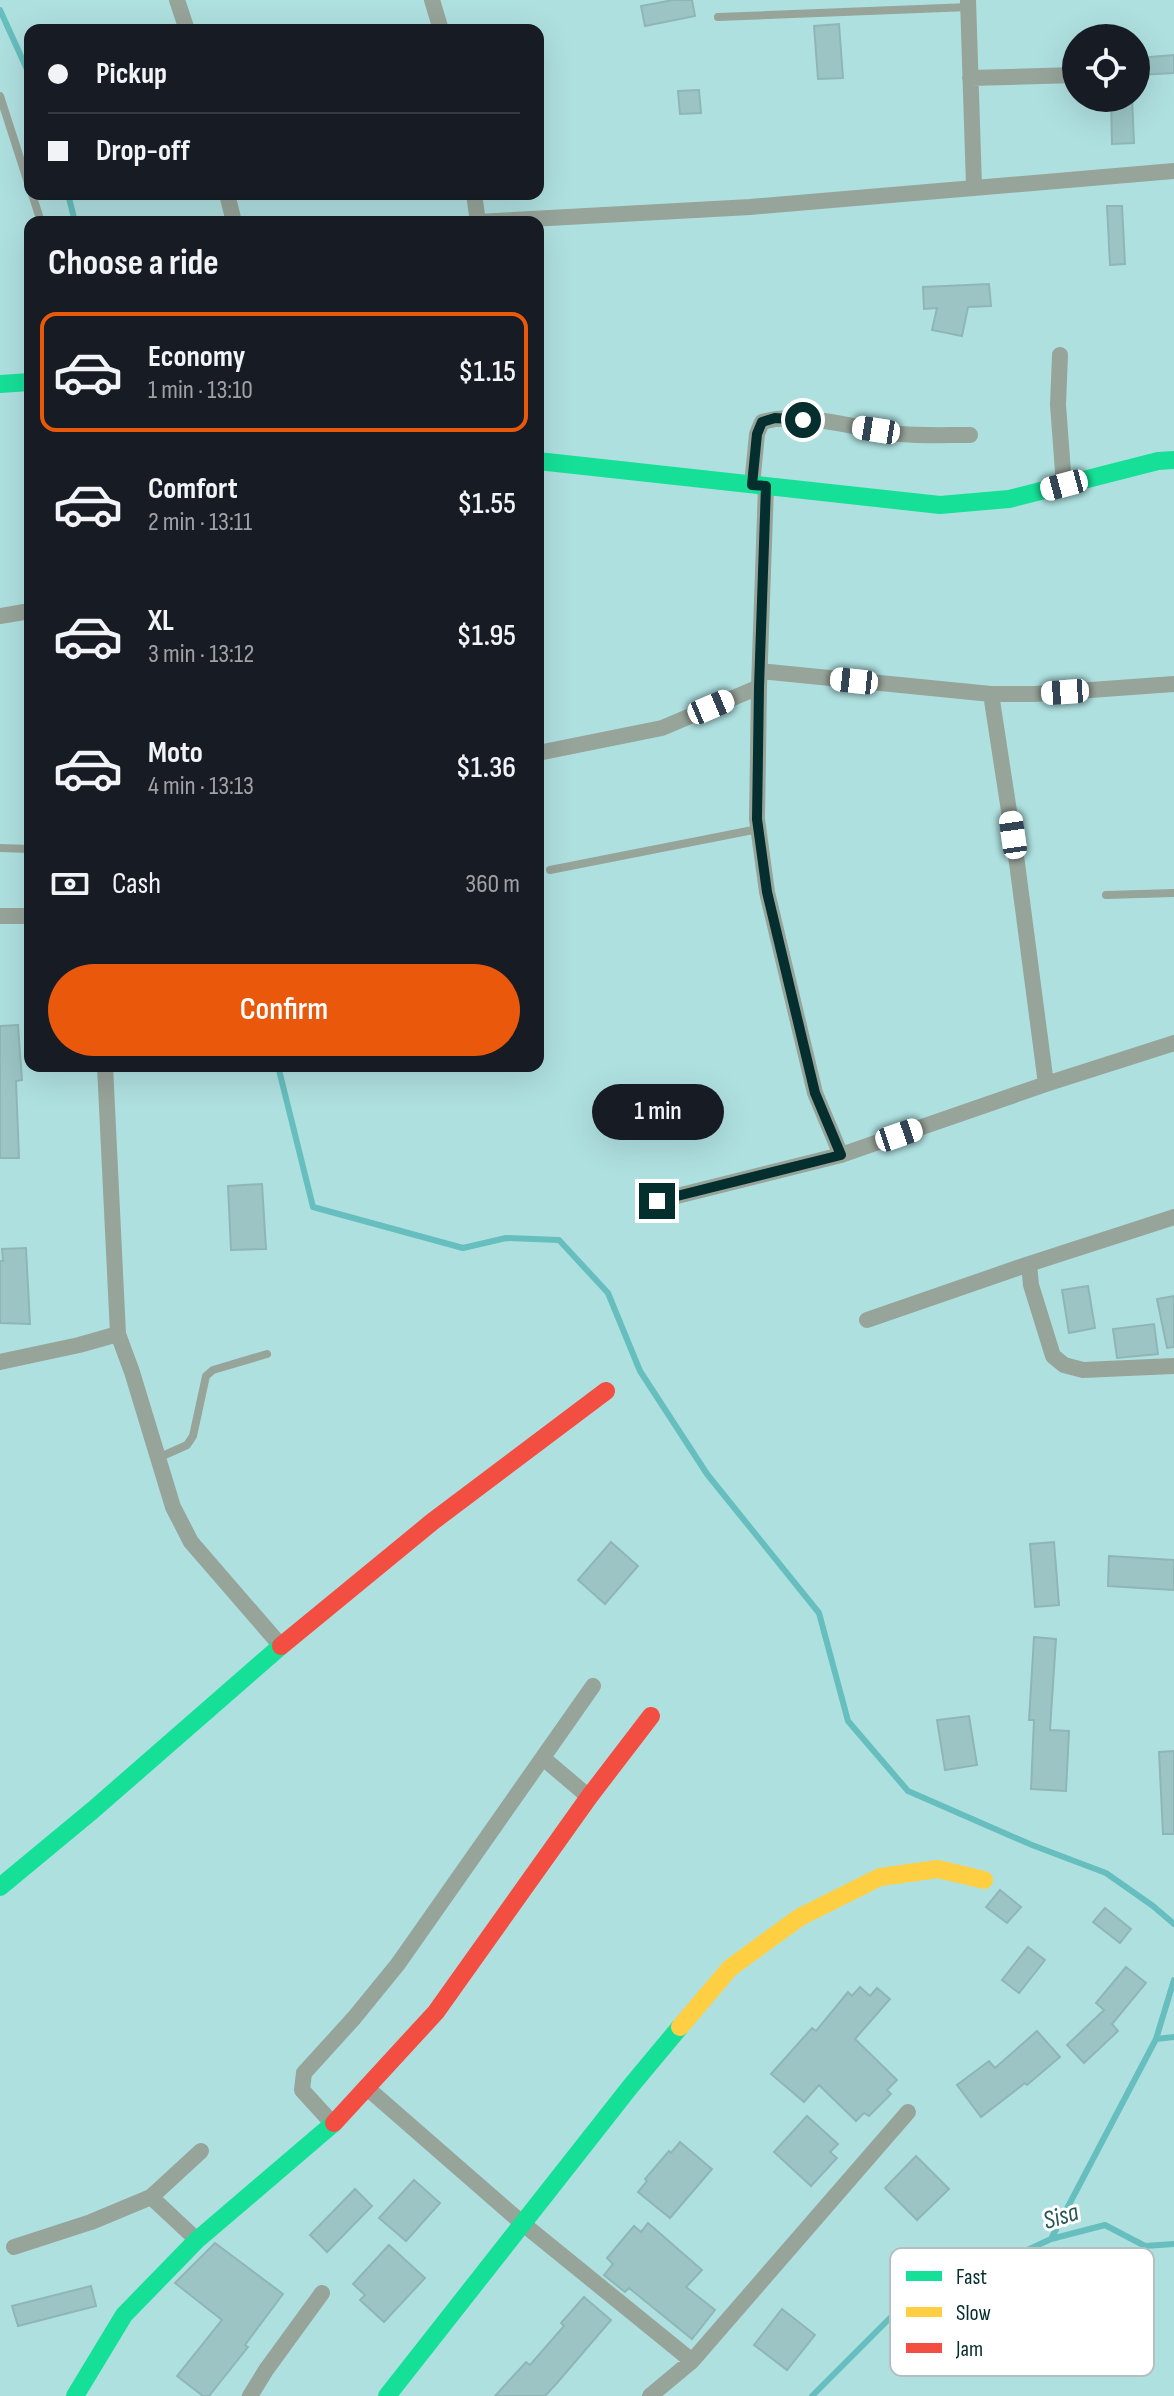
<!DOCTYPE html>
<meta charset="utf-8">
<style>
:root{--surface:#171b24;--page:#20242c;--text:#f1f3f6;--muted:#9ea1a6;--line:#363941;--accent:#ea580c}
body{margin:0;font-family:"Sofia Sans Condensed",sans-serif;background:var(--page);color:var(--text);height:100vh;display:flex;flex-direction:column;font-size:30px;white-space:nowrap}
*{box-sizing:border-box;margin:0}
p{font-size:26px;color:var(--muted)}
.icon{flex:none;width:44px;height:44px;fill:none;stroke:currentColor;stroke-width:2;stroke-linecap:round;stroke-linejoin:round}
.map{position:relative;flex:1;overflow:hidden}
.panel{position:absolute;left:24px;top:216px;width:520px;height:856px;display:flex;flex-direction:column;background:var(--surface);border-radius:16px;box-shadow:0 8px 32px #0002}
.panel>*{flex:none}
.banner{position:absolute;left:24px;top:24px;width:520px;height:176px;border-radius:16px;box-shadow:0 8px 32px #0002;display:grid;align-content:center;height:176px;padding:0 24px;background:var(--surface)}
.controls{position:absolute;left:1062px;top:24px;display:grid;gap:16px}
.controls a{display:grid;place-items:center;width:88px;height:88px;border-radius:50%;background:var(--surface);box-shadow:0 8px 32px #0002;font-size:40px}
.end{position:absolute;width:36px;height:36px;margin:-18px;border:10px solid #052e2e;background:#fff;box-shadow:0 0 0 4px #fff}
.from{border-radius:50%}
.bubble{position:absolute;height:56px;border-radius:28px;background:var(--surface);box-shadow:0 8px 32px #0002;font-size:26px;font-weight:600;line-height:56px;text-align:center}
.car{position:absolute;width:24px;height:48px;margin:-24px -12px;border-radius:10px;box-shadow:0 0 6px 2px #0007;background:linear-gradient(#fff 24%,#345 0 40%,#fff 0 76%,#345 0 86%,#fff 0)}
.banner b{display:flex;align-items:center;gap:28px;height:76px;font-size:30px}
.banner b+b{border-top:2px solid var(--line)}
.banner i{width:20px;height:20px;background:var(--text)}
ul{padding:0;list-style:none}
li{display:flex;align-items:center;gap:24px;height:120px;margin:0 16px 12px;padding:0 8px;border:4px solid transparent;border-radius:16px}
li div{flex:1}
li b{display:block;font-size:30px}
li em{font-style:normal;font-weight:600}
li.current{border-color:var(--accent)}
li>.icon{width:72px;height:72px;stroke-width:1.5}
h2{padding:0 24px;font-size:36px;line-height:96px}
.pay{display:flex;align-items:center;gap:20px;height:88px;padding:0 24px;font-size:30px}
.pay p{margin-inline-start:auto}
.cta{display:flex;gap:16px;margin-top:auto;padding:16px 24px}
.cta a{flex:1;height:92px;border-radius:48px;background:var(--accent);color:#fff;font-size:32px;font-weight:600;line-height:92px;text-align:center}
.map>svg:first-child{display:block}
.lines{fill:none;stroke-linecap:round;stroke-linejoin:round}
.stream{stroke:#66bebe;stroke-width:6}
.building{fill:#9cc4c4;stroke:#8fb6b6;stroke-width:2}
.lane{stroke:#97a49a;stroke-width:8}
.street{stroke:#97a49a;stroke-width:16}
.fast{stroke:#16e098;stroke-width:18}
.slow{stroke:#ffcf43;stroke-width:18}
.jam{stroke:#f24e42;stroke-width:18}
.route{stroke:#052e2e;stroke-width:10}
.labels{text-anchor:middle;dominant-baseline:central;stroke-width:6;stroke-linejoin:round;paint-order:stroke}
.water-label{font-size:26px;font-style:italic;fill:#285656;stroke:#fff}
.key{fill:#fff;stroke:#b4c0c0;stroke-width:2}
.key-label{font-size:22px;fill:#052e2e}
</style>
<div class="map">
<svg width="1174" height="2396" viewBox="0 0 1174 2396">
<rect width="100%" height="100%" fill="#afe0e0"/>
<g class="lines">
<path class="stream" d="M0,10L30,76
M68,194L75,222
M278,1066L313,1207L463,1248L506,1238L559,1240L608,1293L640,1371L707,1474L819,1613L848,1721L908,1791L1032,1845L1106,1873L1153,1906L1174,1924
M1156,2039L1174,2037
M1051,2239L1156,2039L1174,1980
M812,2396L898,2310L1051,2239L1105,2225L1145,2246L1174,2244"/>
</g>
<path class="building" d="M673,0H692L695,16L645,26L641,6Z
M839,24L843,78L818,79L814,26Z
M1174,55V73L1139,75L1138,58Z
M699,90L701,113L680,114L678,91Z
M1111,98H1132L1134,143L1112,144Z
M1107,206H1122L1125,264L1110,265Z
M989,284L991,306L968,307L962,336L932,330L937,308L924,309L923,287Z
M18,1025L22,1080L16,1081L19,1158H0V1026Z
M262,1184L266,1249L231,1250L228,1186Z
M26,1248L30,1324L0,1323V1261H3L2,1249Z
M1088,1286L1095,1328L1069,1333L1062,1290Z
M1174,1296V1347L1167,1348L1157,1299Z
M1154,1324L1158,1354L1117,1358L1113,1329Z
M611,1542L638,1566L605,1604L578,1580Z
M1054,1542L1059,1605L1035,1607L1030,1544Z
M1109,1556L1174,1560V1590L1108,1586Z
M1034,1637L1056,1639L1050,1730L1069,1731L1066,1791L1031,1789L1034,1720H1029Z
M969,1716L977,1765L945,1770L937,1720Z
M1174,1751V1834H1163L1159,1752Z
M1000,1890L1021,1907L1007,1923L986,1907Z
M1105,1908L1131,1929L1120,1943L1093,1922Z
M1028,1947L1045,1960L1019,1993L1002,1980Z
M1126,1967L1146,1983L1112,2024L1118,2031L1084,2063L1067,2045L1104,2010L1096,2003Z
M860,1987L870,1996L877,1988L890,1999L855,2039L897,2080L887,2090L891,2094L869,2116L864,2113L856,2121L819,2085L804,2102L771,2074L812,2028L816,2031L848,1992L852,1996Z
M1037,2031L1060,2057L1027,2085L1025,2083L981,2117L957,2085L989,2061L995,2068Z
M807,2116L838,2144L830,2152L837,2158L811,2186L774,2152Z
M680,2142L712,2169L670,2218L638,2192L647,2181L645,2179L669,2151L671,2153Z
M916,2156L949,2189L917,2220L885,2188Z
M414,2180L440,2203L406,2241L379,2218Z
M355,2189L372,2206L327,2252L310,2235Z
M648,2223L702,2270L686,2287L715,2310L692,2339L629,2288L625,2292L604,2275L613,2264L607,2258L634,2226L641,2232Z
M215,2243L283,2294L245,2345L248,2347L209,2396H203L177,2376L222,2320L175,2283Z
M389,2245L425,2278L384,2322L360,2300L365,2295L353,2284Z
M91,2286L96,2306L18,2326L12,2306Z
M584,2297L611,2320L557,2383L545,2396H495L526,2362L530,2365L564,2326L561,2323Z
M782,2309L815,2335L787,2370L754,2345Z"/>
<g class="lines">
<path class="lane" d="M718,17L969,7
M0,96L30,189
M32,194L41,222
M0,848L30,849
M550,870L758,829
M1106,895L1174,893
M158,1458L187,1445L193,1436L206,1376L213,1370L267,1354"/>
<path class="street" d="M177,0L187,30
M432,0L441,30
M968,0L974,186
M970,78L1076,75
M227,194L234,222
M474,194L478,222
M477,222L750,207L1174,171
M1060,355L1058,405L1064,485
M752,485L757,434L762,422C801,410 860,430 900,434C923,436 947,435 970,435
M766,486L759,687L757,819L767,892L815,1093L841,1155
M0,616L30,611
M760,671L991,694H1035L1174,684
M991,694L1017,863L1046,1084
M538,753L662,728L759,687
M0,916H30
M105,1066L118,1334L132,1372L173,1507L191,1542L281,1646
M657,1201L841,1155L1046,1084L1174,1043
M1174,1217L1029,1264L1031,1285L1053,1356L1064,1365L1083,1370L1174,1366
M867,1320L1029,1264
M0,1362L79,1345L118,1334
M543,1758L589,1797
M366,2087L522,2223L692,2361
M333,2124L302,2090L304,2073L354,2018L398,1964L593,1686
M151,2197L197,2240
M14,2247L91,2222L151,2197L201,2151
M250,2396L266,2370L322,2293
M650,2396L692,2361L908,2112"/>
<path class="fast" d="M0,384L30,382
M538,461L940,505L1009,499L1158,461L1174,460
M0,1887L93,1810L281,1646
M75,2396L124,2315L197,2240L334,2123
M387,2396L630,2087L680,2027"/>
<path class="slow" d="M680,2027L730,1968L800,1917L880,1877L938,1869L984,1880"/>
<path class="jam" d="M281,1646L432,1522L606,1391
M334,2123L436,2012L589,1797L651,1716"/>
</g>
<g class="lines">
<path class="route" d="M657,1201L841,1155L815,1093L767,892L757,819L759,687L766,486L752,485L757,434L762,422L775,418L803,420"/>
</g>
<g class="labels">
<g class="water-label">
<text transform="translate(1061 2217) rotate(-17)">Sisa</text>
</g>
</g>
<rect x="890" y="2248" width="264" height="128" rx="12" class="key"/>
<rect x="906" y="2271" width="36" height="10" fill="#16e098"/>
<rect x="906" y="2307" width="36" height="10" fill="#ffcf43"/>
<rect x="906" y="2343" width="36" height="10" fill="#f24e42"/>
<g class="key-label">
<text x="956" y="2284">Fast</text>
<text x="956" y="2320">Slow</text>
<text x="956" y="2356">Jam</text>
</g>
</svg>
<div class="controls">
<a><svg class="icon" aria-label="locate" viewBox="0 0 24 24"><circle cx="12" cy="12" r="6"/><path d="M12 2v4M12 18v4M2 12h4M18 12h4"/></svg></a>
</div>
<i class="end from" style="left:803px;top:420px"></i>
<i class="end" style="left:657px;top:1201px"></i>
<div class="bubble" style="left:592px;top:1084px;width:132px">1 min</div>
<i class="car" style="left:876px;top:430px;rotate:279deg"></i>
<i class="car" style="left:1064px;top:485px;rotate:255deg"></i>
<i class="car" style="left:854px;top:681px;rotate:276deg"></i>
<i class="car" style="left:1065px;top:692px;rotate:266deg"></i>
<i class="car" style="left:711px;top:707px;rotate:67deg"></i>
<i class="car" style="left:1013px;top:835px;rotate:352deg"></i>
<i class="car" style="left:899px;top:1135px;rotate:71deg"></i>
<div class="banner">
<b><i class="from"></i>Pickup</b>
<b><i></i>Drop-off</b>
</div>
<section class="panel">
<h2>Choose a ride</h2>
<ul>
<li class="current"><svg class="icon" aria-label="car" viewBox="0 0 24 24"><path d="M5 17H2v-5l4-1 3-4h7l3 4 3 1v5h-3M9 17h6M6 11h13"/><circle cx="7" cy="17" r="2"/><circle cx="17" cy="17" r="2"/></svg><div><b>Economy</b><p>1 min · 13:10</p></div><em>$1.15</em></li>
<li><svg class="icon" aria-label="car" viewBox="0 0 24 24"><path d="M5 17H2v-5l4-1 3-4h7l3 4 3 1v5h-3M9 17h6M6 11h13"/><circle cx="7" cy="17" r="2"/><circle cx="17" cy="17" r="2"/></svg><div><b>Comfort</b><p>2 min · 13:11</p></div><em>$1.55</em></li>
<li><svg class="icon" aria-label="car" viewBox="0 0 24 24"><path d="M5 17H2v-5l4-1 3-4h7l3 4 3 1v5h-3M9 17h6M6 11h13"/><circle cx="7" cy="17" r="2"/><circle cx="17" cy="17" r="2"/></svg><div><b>XL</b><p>3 min · 13:12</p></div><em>$1.95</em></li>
<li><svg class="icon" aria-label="car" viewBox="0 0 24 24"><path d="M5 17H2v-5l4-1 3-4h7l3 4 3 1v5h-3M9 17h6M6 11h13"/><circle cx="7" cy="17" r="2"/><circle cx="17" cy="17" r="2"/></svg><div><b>Moto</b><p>4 min · 13:13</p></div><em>$1.36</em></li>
</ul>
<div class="pay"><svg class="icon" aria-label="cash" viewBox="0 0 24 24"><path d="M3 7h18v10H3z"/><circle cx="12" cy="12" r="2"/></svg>Cash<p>360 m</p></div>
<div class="cta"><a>Confirm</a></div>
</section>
</div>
